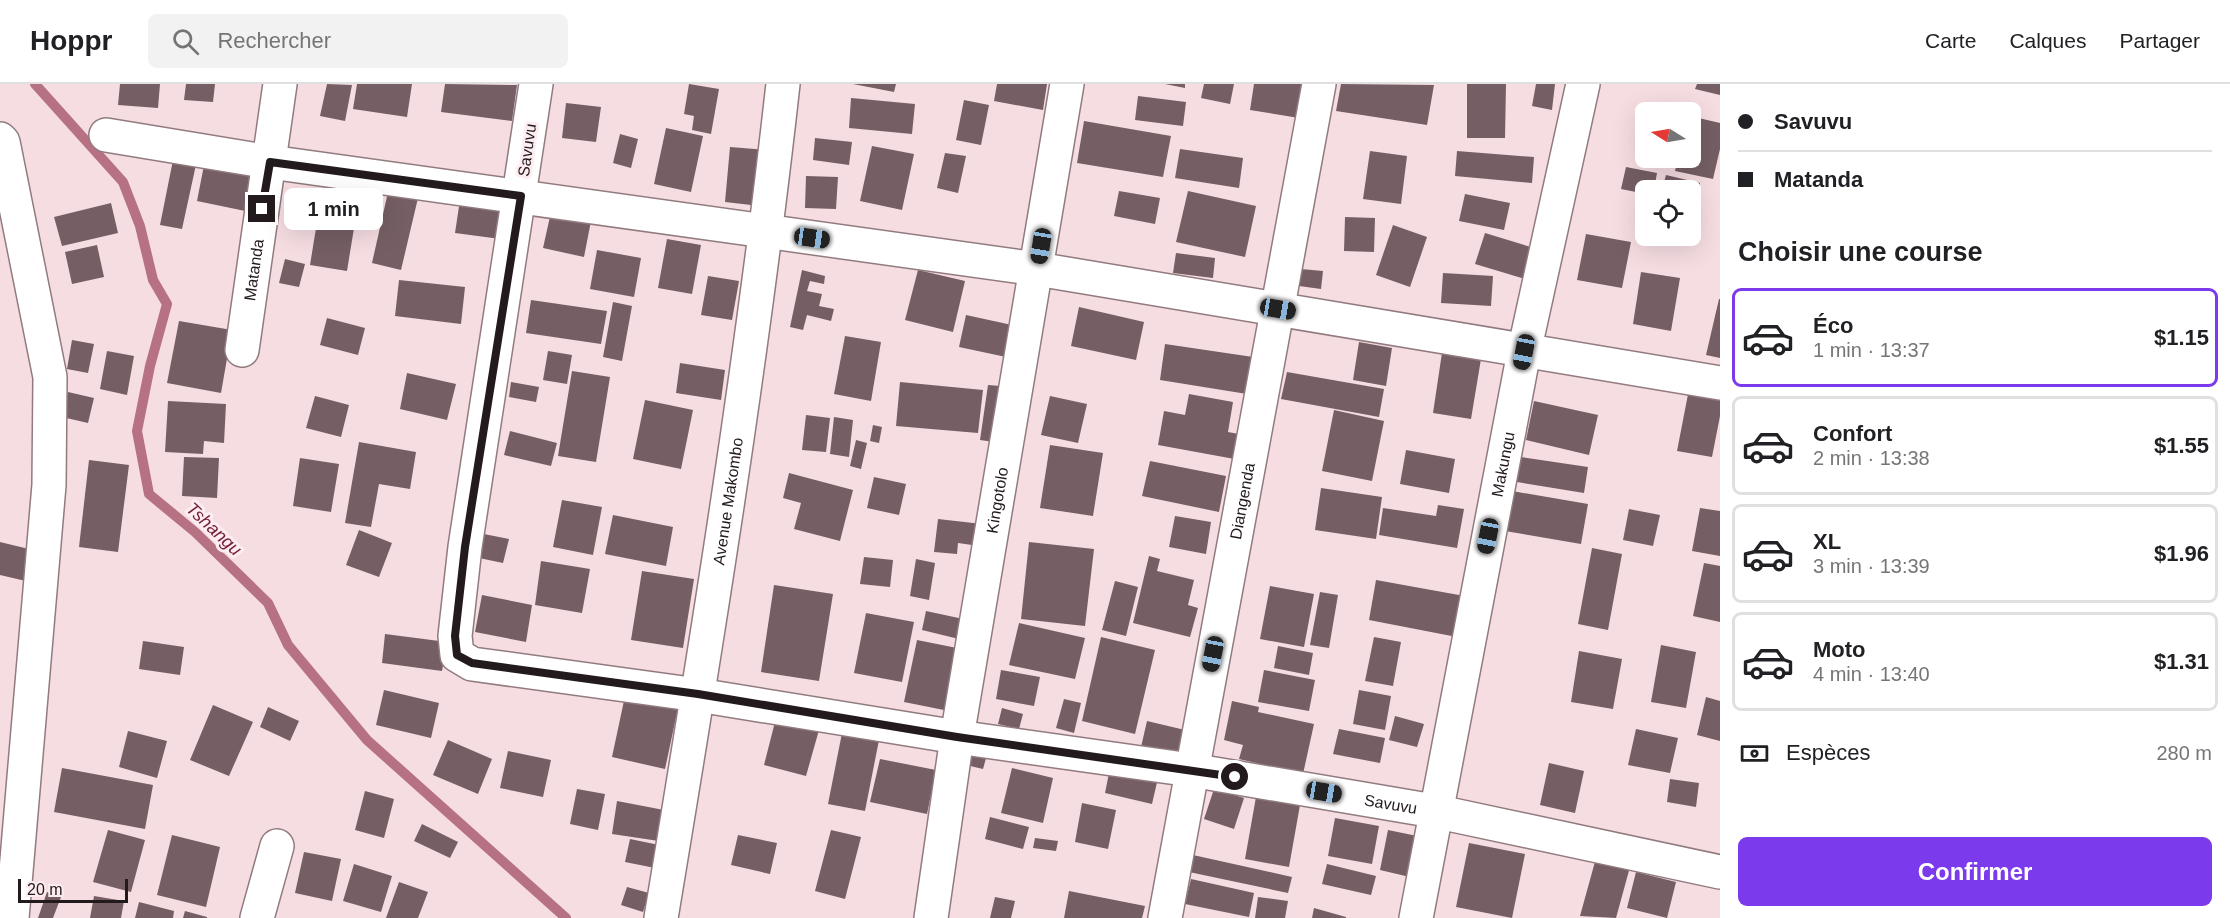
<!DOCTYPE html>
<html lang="fr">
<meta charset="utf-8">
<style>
:root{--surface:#fff;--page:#f2f2f2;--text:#202124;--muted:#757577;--line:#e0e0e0;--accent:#7c3aed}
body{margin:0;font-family:Arial,sans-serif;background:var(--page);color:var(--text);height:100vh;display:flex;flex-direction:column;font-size:22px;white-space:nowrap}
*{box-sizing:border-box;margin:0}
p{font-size:20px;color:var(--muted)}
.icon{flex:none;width:33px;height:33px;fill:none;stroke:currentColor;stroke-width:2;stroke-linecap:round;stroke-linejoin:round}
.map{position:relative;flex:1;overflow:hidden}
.sheet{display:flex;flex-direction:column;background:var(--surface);width:510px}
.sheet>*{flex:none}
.hud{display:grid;align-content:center;height:132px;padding:0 18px;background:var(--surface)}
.needle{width:39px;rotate:281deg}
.tools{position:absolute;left:1635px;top:18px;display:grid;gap:12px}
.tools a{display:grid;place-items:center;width:66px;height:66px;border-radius:9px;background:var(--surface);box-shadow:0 6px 24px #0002;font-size:30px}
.scale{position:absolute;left:18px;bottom:15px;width:110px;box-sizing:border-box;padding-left:6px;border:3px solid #221a1c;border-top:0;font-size:16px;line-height:21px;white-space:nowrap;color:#221a1c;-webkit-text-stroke:4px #fdedf0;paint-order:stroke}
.end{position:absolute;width:27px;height:27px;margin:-14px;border:8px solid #221a1c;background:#fff;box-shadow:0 0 0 3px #fff}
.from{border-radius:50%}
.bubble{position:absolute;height:42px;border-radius:9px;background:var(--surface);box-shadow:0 6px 24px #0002;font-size:20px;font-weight:600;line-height:42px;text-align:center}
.car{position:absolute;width:18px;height:36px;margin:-18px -9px;border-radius:8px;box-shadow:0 0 4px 2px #0007;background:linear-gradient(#222 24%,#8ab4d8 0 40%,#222 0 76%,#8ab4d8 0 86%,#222 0)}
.hud b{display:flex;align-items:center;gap:21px;height:57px;font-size:22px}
.hud b+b{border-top:2px solid var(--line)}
.hud i{width:15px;height:15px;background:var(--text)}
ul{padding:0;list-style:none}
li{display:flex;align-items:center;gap:18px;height:99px;margin:0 12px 9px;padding:0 6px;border:3px solid var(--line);border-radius:9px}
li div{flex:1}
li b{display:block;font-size:22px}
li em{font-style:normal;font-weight:600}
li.current{border-color:var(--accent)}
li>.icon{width:54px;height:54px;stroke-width:1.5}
h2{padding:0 18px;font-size:27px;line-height:72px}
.pay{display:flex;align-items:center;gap:15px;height:66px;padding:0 18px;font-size:22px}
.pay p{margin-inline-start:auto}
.cta{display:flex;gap:12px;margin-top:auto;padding:12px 18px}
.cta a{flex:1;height:69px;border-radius:9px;background:var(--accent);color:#fff;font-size:24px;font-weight:600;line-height:69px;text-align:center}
header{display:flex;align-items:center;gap:36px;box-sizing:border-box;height:84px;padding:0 30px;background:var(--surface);border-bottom:2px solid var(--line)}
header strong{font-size:28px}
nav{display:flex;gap:33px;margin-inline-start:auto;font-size:21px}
.search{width:420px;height:54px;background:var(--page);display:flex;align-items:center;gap:15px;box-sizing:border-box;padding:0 21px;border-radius:9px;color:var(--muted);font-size:22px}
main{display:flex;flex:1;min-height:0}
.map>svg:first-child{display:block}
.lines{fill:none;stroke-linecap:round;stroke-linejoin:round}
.stream{stroke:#b67182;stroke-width:10}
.building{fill:#755f64}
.minor-casing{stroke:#917b7f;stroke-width:36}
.minor{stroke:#fff;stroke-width:33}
.route{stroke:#221a1c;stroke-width:8}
.labels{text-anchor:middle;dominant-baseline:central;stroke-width:6;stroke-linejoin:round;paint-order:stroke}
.street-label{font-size:16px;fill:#221a1c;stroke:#fdedf0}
.water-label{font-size:18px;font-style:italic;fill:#76213d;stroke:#fdedf0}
</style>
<header>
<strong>Hoppr</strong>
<div class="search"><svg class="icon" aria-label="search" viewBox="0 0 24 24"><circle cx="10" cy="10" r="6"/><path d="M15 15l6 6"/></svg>Rechercher</div>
<nav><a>Carte</a><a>Calques</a><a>Partager</a></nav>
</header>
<main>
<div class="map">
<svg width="1720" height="834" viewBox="0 0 1720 834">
<rect width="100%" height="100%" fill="#f6dde2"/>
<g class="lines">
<path class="stream" d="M35,0L123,98L140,142L153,196L167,220L150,282L137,347L149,410L195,448L268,519L288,561L367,656L566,834"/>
</g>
<path class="building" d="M120,0H160L158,24L118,21Z
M186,0H215L213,18L184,16Z
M327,0L352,1L345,37L320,32Z
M357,0H412L407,33L353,25Z
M445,0L517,1L512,37L441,28Z
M689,0L719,5L711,50L692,46L694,32L684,30Z
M853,0H896L894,8Z
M997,0H1047L1043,26L994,17Z
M1165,0H1185V4Z
M1204,0H1234L1230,20L1201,14Z
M1254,0H1305L1299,34L1250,26Z
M1341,0L1434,1L1427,41L1336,27Z
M1467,0H1506L1505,54H1467Z
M1536,0H1555L1552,26L1532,22Z
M1697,0H1720V11L1695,5Z
M1138,12L1186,18L1183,42L1135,36Z
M851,14L915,20L912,50L849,44Z
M964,16L989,21L981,61L956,56Z
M566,19L601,23L596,58L562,54Z
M1690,32L1720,39V65L1713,95L1675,87L1678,74H1690Z
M1084,37L1171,52L1163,93L1077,79Z
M666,44L703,52L691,108L654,100Z
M620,50L638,55L631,84L613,79Z
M815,54L852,58L849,81L813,76Z
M872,62L914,70L902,126L860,117Z
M730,63L766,66L760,122L725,118Z
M1180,65L1243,74L1239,104L1175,94Z
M1370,67L1407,72L1401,120L1363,115Z
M1457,67L1534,73L1532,99L1455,92Z
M945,69L966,72L958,109L937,104Z
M174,71L197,76L182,145L160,141Z
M204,81L257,91L250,128L197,117Z
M1626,83L1657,89L1654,106H1646V110L1621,105Z
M1666,91L1700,99L1691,133L1690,106H1662Z
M806,92L838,93L836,125L805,124Z
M1119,107L1160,114L1155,140L1114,132Z
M1188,107L1256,122L1245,173L1176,158Z
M388,108L418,114L401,186L372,179Z
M461,109L514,116L508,156L455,149Z
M1465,110L1510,119L1504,146L1459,137Z
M111,119L118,149L62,162L54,133Z
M551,128L591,137L584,173L543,164Z
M318,132L355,138L347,187L310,181Z
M1345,133L1375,134L1374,168L1344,167Z
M1393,141L1427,153L1410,203L1376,191Z
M1485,149L1534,164L1525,195L1475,180Z
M1586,150L1631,158L1622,204L1577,196Z
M1655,152H1687L1684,160Z
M667,155L701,161L692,210L658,204Z
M97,161L104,193L72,200L65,168Z
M597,166L641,174L634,213L590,205Z
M1176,169L1215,174L1213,194L1173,189Z
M285,175L305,180L299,203L279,199Z
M1301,185L1323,187L1321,205L1299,202Z
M802,186L825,192L824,200L810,197L807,207L822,210L819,222L834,225L831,237L807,231L803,246L790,243Z
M918,186L965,197L953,248L905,236Z
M1641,188L1680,194L1671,247L1633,240Z
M1443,189L1493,192L1491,222L1441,219Z
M708,192L739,197L732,236L701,231Z
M399,196L465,203L461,240L395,232Z
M1719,215H1720V274L1706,271Z
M531,216L607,227L601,260L526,249Z
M613,218L632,222L622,277L603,273Z
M1079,223L1144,238L1136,276L1071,262Z
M966,231L1012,241L1006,273L959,263Z
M327,234L365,244L358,271L320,261Z
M179,237L232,246L221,309L167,299Z
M845,252L881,258L871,317L834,310Z
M72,256L94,260L88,289L67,285Z
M1359,258L1392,264L1386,302L1353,296Z
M1165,260L1253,273L1247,310L1160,296Z
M1443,262L1482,269L1471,335L1433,329Z
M107,267L134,272L127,311L100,305Z
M548,267L572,271L567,300L543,296Z
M680,279L725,286L721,316L676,309Z
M572,287L610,293L596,378L558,372Z
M1287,288L1384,305L1379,333L1281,315Z
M407,289L456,300L447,336L400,325Z
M511,298L539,303L536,318L509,313Z
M900,298L983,306L978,349L896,342Z
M1690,300L1720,306V332L1712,373L1677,367Z
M988,301L1001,302L994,358L980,356Z
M68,308L94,314L88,339L62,333Z
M1189,310L1233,318L1228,348L1244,351L1240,376L1158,361L1164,327L1185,331Z
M315,312L349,321L341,353L306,344Z
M1050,312L1087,320L1078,359L1041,351Z
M645,316L693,326L681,385L633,375Z
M168,317L226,320L224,359L204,357L203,370L165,368Z
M1534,317L1598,331L1589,371L1526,356Z
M1334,326L1384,337L1372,397L1322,387Z
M806,331L830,334L826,368L802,366Z
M834,333L853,336L849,373L830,370Z
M873,341L882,343L879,359L870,357Z
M510,347L557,359L551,382L504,371Z
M856,356L867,359L861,385L850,382Z
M359,358L416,368L410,405L379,400L371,443L345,439Z
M1050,361L1103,369L1093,432L1040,424Z
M1406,366L1455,375L1449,409L1400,400Z
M1514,372L1588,383L1584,409L1511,397Z
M184,373L219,374L217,414L182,412Z
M300,374L339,380L331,428L293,422Z
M89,376L129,381L118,468L79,463Z
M1150,377L1226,392L1219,428L1142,412Z
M789,389L853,406L840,457L794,445L801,419L783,414Z
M874,393L906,400L899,431L867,424Z
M1321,404L1382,413L1376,455L1315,446Z
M1512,407L1588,420L1581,460L1505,447Z
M562,416L602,423L593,471L553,463Z
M1438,421L1464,425L1457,464L1379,451L1383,424L1436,432Z
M1700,424L1720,427V472L1692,467Z
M1629,425L1660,431L1653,462L1623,456Z
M613,431L673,443L666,482L605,470Z
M1175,432L1211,438L1206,470L1169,463Z
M938,435L982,440L979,462L958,459L957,470L934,468Z
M359,446L392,459L379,493L346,481Z
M484,450L509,455L503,479L479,474Z
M0,458L37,467L30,498L0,491Z
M1029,458L1094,465L1085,542L1021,535Z
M1592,464L1622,470L1608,546L1578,540Z
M1149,472L1160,475L1157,487L1194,496L1188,521L1198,524L1190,553L1133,539Z
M864,473L893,476L890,503L860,500Z
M916,475L935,479L929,516L910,512Z
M541,477L590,485L582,529L535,521Z
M1704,479L1720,482V538L1693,532Z
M642,487L694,495L683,564L631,556Z
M1376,496L1470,513L1462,554L1369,536Z
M1115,497L1138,503L1126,552L1102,546Z
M774,501L833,510L819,597L761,588Z
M1270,502L1314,510L1304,563L1260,555Z
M1320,508L1338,511L1329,564L1310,561Z
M482,511L532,521L526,558L475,548Z
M926,527L968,536L963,556L922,546Z
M866,529L914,538L902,598L854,589Z
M1019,539L1085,554L1075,595L1009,581Z
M385,550L447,558L442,587L382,579Z
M1101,553L1155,566L1135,650L1082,637Z
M1374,553L1401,558L1393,602L1365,597Z
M917,556L957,564L944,626L904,618Z
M143,557L184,563L180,591L139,585Z
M1661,561L1696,568L1686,624L1651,618Z
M1278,562L1313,569L1309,591L1274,584Z
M1579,567L1622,575L1613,625L1571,618Z
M1001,586L1040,593L1034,622L996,615Z
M1264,586L1315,596L1309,627L1258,618Z
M384,606L439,619L431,654L376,641Z
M1359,606L1391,612L1385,646L1353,640Z
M625,612L678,624L665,685L612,673Z
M1706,613L1720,617V657L1697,651Z
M1064,615L1081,619L1074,649L1056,644Z
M1232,617L1259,623L1258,628L1314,640L1303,690L1239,675L1243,661L1224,656Z
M213,621L253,638L229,692L190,676Z
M268,623L299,637L290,657L260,643Z
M1002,624L1023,630L1019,645L998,640Z
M1395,632L1424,640L1417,663L1389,656Z
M776,634L819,646L806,692L764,681Z
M1147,637L1185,646L1178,673L1141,663Z
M1339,645L1385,654L1380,679L1333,670Z
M1636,645L1678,654L1670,689L1628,681Z
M128,647L167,657L157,694L119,683Z
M842,649L879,656L865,727L828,720Z
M448,656L492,675L478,710L433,691Z
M971,663L988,667L983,685L966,681Z
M508,667L551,676L543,713L500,704Z
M880,675L936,686L927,730L870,718Z
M1549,679L1584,687L1575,729L1540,721Z
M62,684L153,701L145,745L54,728Z
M1012,684L1053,694L1043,739L1001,729Z
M1110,684L1158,694L1152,720L1105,709Z
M1670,695L1699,699L1696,723L1667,718Z
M577,705L605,710L598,746L570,740Z
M1214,705L1244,714L1234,745L1204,735Z
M365,707L394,715L384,754L355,746Z
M1256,713L1300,721L1289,783L1245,775Z
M617,717L664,726L659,757L612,750Z
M1082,719L1116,726L1108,765L1075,758Z
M990,733L1029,743L1023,765L985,755Z
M1335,734L1379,742L1372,780L1328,772Z
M422,740L458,758L450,774L414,757Z
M108,746L145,756L131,808L93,798Z
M831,746L861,753L845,815L815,807Z
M1388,746L1422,753L1414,794L1380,786Z
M172,751L220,763L206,823L157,811Z
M738,751L777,759L770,790L731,781Z
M1035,754L1058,757L1056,767L1033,764Z
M630,755L664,762L660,785L625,778Z
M1469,759L1525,770L1512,834L1456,823Z
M304,768L341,775L332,817L295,809Z
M1193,771L1292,793L1288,809L1189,788Z
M1596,774L1630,783L1616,834L1580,832Z
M354,780L392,792L381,828L343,817Z
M1327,780L1376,792L1371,811L1322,800Z
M1636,788L1676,798L1667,834L1627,824Z
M1191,795L1254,809L1249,833L1185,820Z
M399,798L428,808L418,834H386Z
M627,803L649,809L643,828L621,821Z
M1069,807L1145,822L1142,834H1064Z
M47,808L61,813L53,834H38Z
M94,812L124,817L121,834H90Z
M995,813L1015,817L1011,834H990Z
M1258,813L1288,817L1285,834H1255Z
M139,818L174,827L173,834H135Z
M1314,824L1346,833V834H1312Z
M185,827L207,833V834H183Z"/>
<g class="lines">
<g class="minor-casing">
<g id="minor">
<path id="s1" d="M536,0L465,463L455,552L457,571L472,580L698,611L957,653L1191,686L1434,727L1720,788"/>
<path d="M106,51L270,78L1037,185L1720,299"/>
<path d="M0,55L3,58L50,293L49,401L12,834"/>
<path id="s2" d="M242,266L280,0"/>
<path d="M257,834L277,762"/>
<path id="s3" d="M661,834C707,557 752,279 783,0"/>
<path id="s4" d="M931,834L957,653L1067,0"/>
<path id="s5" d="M1165,834L1319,0"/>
<path id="s6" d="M1416,834L1524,268L1583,0"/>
</g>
</g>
<use href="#minor" class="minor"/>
</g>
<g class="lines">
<path class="route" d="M262,125L270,78L521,112L465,463L455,552L457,571L472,579L698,610L957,653L1235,693"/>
</g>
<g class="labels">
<g class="street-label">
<text transform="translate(527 66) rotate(-82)">Savuvu</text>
<text stroke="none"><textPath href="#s2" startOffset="81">Matanda</textPath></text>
<text stroke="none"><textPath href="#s6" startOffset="462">Makungu</textPath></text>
<text stroke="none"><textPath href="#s4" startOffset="423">Kingotolo</textPath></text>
<text stroke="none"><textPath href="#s5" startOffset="424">Diangenda</textPath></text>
<text stroke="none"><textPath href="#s3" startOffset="422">Avenue Makombo</textPath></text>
<text stroke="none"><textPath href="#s1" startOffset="1524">Savuvu</textPath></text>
</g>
<g class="water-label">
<text transform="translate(214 445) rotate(43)">Tshangu</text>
</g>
</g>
</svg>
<div class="tools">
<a><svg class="needle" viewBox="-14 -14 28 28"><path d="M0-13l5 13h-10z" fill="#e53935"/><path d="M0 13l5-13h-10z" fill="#757577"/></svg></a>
<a><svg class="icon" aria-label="locate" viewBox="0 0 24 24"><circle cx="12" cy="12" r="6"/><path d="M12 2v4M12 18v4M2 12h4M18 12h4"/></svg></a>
</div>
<div class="scale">20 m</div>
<i class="end from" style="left:1235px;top:693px"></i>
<i class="end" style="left:262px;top:125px"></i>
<div class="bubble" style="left:284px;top:104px;width:99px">1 min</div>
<i class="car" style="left:812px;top:154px;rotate:98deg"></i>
<i class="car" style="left:1041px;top:162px;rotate:189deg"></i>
<i class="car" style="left:1278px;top:225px;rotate:100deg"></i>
<i class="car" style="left:1524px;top:268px;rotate:191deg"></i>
<i class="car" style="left:1488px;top:452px;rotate:191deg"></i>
<i class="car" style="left:1213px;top:570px;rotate:191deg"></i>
<i class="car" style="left:1324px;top:708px;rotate:100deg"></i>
</div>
<section class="sheet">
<div class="hud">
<b><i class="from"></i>Savuvu</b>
<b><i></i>Matanda</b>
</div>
<h2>Choisir une course</h2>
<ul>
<li class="current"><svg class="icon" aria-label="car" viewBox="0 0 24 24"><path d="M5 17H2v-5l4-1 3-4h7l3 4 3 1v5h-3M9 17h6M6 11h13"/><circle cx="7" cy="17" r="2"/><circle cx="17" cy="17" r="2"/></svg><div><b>Éco</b><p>1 min · 13:37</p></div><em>$1.15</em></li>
<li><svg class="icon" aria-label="car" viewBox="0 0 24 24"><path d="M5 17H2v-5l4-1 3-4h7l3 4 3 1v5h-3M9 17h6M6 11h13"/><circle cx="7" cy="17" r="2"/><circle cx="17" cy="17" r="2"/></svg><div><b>Confort</b><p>2 min · 13:38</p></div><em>$1.55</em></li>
<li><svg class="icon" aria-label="car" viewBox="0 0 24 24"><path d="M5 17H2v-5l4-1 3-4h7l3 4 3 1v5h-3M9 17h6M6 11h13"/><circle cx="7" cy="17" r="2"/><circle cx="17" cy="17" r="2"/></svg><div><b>XL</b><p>3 min · 13:39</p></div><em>$1.96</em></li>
<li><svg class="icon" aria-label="car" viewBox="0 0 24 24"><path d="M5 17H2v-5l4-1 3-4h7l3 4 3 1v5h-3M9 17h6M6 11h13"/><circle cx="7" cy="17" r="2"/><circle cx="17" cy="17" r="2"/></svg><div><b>Moto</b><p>4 min · 13:40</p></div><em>$1.31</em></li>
</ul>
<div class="pay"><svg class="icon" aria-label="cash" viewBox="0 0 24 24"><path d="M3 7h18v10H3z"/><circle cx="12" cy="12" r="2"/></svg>Espèces<p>280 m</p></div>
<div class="cta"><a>Confirmer</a></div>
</section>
</main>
